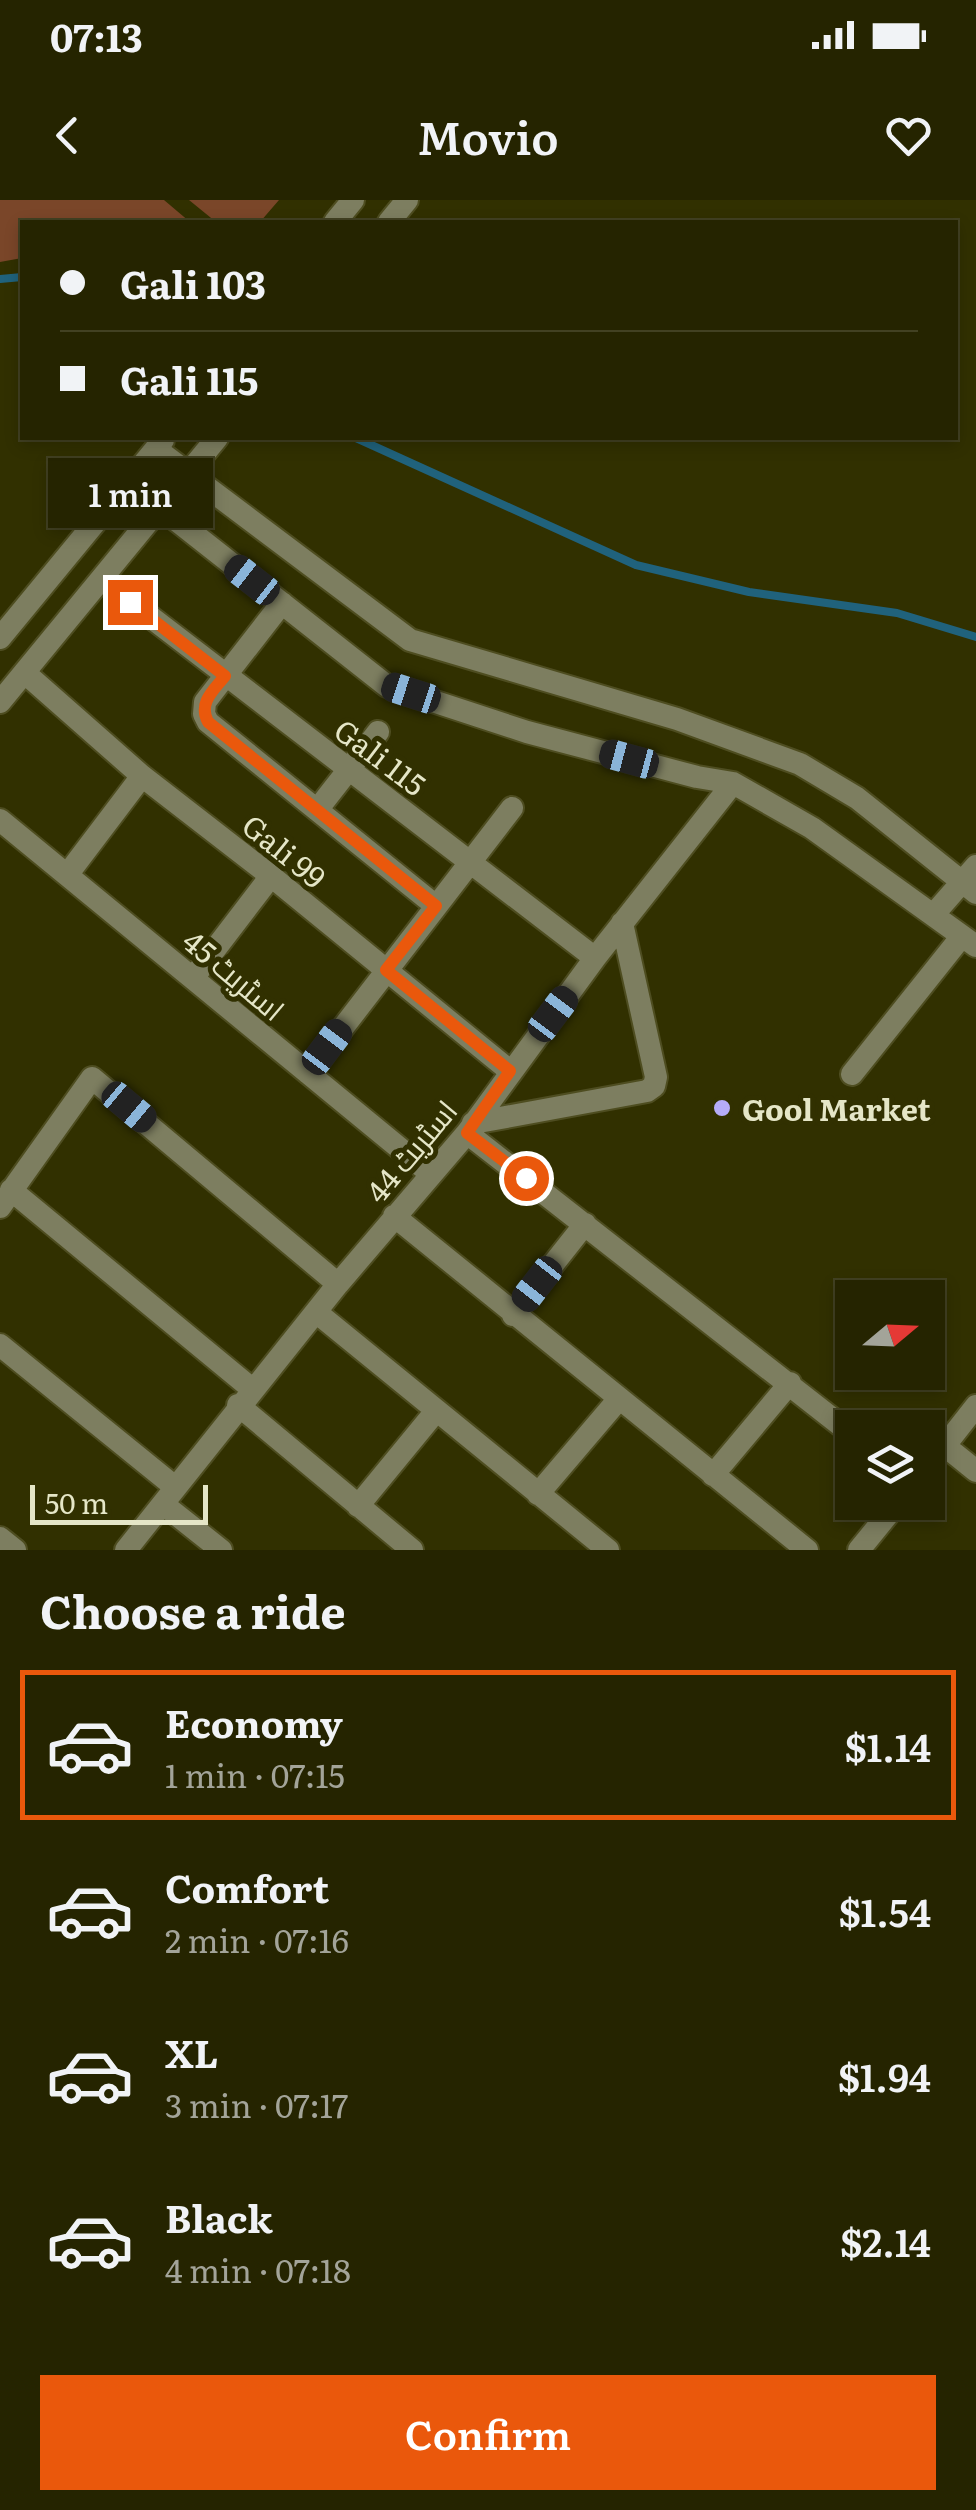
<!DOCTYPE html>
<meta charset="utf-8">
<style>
:root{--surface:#252400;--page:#31300f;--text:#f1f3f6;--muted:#a3a499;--line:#424122;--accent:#ea580c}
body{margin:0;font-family:Literata,Cairo,serif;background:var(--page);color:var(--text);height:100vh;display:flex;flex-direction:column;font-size:38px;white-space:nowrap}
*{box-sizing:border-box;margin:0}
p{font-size:32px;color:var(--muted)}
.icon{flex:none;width:55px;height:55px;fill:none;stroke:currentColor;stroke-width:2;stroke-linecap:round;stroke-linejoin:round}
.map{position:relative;height:1350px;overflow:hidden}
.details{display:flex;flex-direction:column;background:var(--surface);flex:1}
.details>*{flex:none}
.top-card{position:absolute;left:20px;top:20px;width:938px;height:220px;border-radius:0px;box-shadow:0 5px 15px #0003,0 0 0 2px var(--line);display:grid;align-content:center;height:220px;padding:0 40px;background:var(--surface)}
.needle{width:65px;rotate:71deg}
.buttons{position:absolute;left:835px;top:1080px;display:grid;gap:20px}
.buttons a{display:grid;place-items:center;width:110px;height:110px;border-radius:0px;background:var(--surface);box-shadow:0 5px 15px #0003,0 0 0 2px var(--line);font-size:50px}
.scale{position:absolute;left:30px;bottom:25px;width:178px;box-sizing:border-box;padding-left:10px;border:5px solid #e5e6c7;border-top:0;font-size:28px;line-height:35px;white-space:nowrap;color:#e5e6c7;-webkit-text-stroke:8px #313000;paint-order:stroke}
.end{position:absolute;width:45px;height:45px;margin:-22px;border:12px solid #ea580c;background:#fff;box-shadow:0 0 0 5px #fff}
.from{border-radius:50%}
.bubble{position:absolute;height:70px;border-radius:0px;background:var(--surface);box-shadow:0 5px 15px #0003,0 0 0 2px var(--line);font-size:32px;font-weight:600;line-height:70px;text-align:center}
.car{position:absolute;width:30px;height:60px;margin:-30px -15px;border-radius:12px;box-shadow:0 0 8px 2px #0007;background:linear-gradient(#222 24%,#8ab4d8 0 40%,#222 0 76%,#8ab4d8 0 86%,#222 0)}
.top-card b{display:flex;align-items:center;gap:35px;height:95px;font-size:38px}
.top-card b+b{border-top:2px solid var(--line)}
.top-card i{width:25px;height:25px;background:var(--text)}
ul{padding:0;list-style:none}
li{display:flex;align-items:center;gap:30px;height:150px;margin:0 20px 15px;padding:0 20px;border:5px solid transparent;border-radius:0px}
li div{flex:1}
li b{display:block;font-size:38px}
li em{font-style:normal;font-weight:600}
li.active{border-color:var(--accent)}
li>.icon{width:90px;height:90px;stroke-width:1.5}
h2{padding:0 40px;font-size:45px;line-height:120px}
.action{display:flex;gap:20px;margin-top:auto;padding:20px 40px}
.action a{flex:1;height:115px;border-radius:0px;background:var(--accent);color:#fff;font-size:40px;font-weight:600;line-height:115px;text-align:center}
.status{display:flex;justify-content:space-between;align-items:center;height:70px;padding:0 50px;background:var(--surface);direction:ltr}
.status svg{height:28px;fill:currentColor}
header{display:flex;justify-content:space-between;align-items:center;height:130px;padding:0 40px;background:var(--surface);font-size:45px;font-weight:600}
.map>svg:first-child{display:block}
.green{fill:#7a4629}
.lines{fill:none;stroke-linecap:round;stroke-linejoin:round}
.stream{stroke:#20627c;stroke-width:8}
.minor-casing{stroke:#4e4d20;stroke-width:26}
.minor{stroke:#7d7e60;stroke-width:22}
.route{stroke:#ea580c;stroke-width:12}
.poi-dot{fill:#b5acf8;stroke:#313000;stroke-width:4}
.labels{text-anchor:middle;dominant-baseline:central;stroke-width:10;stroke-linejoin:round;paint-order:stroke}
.street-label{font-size:30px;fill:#e5e6c7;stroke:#313000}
.poi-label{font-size:30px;font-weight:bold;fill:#e5e6c7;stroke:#313000;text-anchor:start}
</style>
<div class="status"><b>07:13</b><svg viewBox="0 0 49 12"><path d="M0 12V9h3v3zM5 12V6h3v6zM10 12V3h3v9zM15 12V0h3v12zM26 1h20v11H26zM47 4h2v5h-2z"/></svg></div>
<header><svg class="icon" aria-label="back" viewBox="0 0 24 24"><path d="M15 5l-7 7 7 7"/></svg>Movio<svg class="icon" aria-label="heart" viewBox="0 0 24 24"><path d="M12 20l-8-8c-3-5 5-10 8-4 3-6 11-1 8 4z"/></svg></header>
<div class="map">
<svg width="976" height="1350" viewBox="0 0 976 1350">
<rect width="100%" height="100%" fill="#313000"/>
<path class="green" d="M0,0H164L190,22H22V58L0,62Z
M189,0H279L260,22H216Z"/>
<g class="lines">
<path class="stream" d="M0,79L22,77
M356,238L636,365L749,392L897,413L976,437"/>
<g class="minor-casing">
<path id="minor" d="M335,22L353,0
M389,22L407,0
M156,249L410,440L677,519L800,564L857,598L976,693
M129,283L387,486L527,532L697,577L733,583L812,628L976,746
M131,402L595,758
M282,403L205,502L204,514L208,522L436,706
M0,438L163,240
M25,473L142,576L271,676L510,871
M0,502L217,238
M317,610L378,532
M0,620L431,974
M67,675L142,576
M934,714L976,666
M193,778L271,676
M308,873L512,608
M852,874L962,736
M473,923L647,891L654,886L656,877L622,723
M467,933L852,1234
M11,990L252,1189
M0,1007L92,878L338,1084
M394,1016L807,1350
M316,1112L608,1350
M513,1115L585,1024
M0,1145L175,1287
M238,1205L412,1350
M945,1246L976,1271
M928,1267L976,1206
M713,1275L790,1183
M538,1294L618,1200
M163,1304L221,1350
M358,1306L436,1211
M0,1338L15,1350
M126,1350L338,1084L467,933L595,758L733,583
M859,1350L898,1302"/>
</g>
<use href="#minor" class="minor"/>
</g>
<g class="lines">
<path class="route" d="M130,402L225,476C213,491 198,503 208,522L436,706L386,770L510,871L467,933L526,978"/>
</g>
<circle class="poi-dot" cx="722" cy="908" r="10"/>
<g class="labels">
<g class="street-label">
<text transform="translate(381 556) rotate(37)">Gali 115</text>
<text transform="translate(285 650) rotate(39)">Gali 99</text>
<text transform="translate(235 774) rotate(40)">اسٹریٹ 45</text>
<text transform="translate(410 950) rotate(-50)">اسٹریٹ 44</text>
</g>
<g class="poi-label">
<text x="742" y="908">Gool Market</text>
</g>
</g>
</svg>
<div class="buttons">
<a><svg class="needle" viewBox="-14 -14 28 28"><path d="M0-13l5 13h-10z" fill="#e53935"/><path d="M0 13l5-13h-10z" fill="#a3a499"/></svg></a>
<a><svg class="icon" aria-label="layers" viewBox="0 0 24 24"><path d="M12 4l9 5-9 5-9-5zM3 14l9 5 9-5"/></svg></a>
</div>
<div class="scale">50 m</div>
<i class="end from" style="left:526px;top:978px"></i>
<i class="end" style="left:130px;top:402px"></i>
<div class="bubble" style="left:48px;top:258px;width:165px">1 min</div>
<i class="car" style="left:252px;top:380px;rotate:308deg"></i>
<i class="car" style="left:411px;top:493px;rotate:288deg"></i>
<i class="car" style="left:629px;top:559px;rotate:285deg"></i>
<i class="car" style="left:553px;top:814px;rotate:37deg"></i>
<i class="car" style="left:327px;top:847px;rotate:37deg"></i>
<i class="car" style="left:129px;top:907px;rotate:130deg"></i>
<i class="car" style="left:537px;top:1084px;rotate:218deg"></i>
<div class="top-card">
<b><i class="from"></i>Gali 103</b>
<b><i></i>Gali 115</b>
</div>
</div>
<section class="details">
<h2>Choose a ride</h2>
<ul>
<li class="active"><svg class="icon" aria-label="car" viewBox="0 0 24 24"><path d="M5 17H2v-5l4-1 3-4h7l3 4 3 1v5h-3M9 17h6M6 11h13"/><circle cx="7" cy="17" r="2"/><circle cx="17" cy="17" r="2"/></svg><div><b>Economy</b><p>1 min · 07:15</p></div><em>$1.14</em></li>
<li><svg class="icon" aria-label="car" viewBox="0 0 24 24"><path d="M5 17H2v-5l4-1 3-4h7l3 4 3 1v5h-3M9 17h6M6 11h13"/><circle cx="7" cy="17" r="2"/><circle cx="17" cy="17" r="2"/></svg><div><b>Comfort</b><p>2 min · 07:16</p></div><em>$1.54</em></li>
<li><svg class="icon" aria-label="car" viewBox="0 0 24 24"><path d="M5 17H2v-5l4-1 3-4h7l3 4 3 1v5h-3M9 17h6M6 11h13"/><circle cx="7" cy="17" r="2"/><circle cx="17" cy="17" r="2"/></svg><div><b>XL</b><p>3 min · 07:17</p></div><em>$1.94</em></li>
<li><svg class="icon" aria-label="car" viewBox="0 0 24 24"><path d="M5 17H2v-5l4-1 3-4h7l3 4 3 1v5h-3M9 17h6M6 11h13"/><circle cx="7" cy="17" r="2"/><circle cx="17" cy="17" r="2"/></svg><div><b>Black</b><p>4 min · 07:18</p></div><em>$2.14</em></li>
</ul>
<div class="action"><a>Confirm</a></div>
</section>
